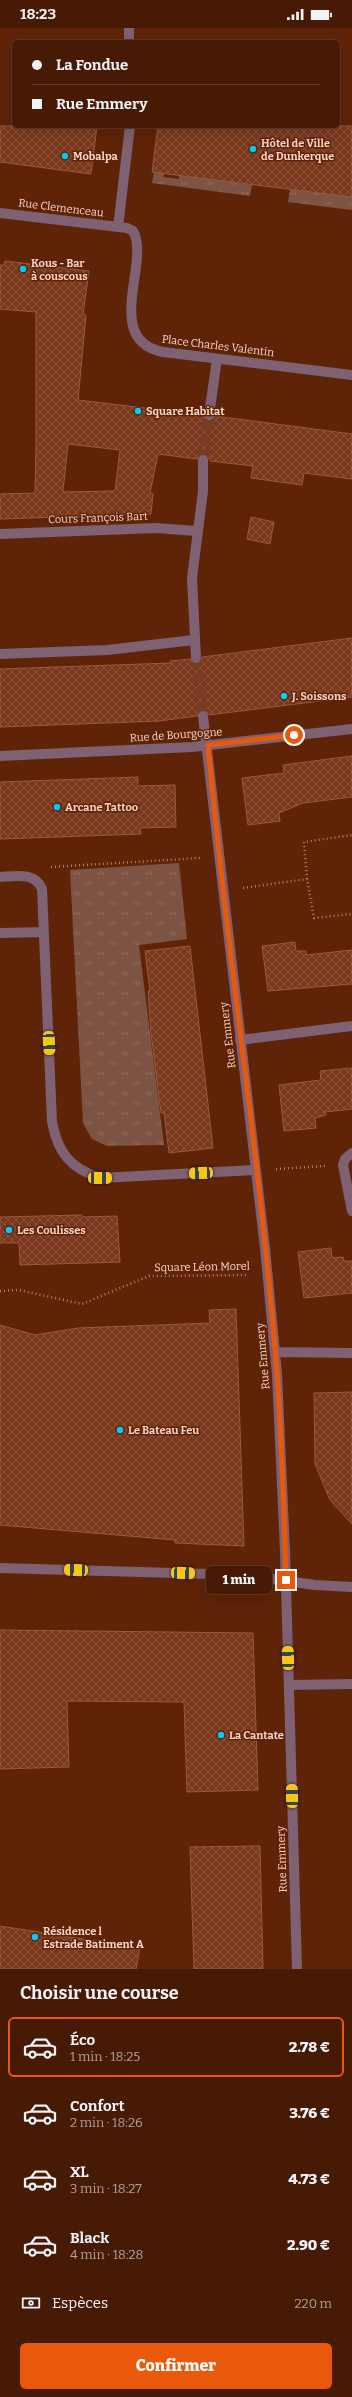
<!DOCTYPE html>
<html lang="fr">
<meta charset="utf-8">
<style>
:root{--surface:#471a06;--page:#512714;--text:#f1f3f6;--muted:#b0a19b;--line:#5f3828;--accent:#ea580c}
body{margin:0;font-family:Bitter,serif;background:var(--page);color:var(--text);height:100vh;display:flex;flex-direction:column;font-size:15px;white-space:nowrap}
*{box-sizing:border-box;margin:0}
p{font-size:13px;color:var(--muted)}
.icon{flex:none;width:22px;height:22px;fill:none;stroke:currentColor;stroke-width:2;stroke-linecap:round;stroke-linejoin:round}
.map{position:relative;height:1941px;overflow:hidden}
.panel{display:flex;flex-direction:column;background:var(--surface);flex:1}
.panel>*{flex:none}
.top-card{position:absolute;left:12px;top:12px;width:328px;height:88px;border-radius:6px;box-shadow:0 4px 16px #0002,0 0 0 1px var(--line);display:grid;align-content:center;height:88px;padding:0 20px;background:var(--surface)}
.end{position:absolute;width:18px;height:18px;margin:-9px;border:5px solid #ea580c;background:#fff;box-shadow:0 0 0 2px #fff}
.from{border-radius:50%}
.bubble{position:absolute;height:28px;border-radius:6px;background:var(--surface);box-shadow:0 4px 16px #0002,0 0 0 1px var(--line);font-size:13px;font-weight:800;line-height:28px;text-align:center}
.car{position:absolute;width:12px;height:24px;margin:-12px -6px;border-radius:5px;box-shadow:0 0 3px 1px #0007;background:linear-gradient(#f5c518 24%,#345 0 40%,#f5c518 0 76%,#345 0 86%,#f5c518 0)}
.top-card b{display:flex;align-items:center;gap:14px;height:38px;font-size:15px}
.top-card b+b{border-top:1px solid var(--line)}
.top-card i{width:10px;height:10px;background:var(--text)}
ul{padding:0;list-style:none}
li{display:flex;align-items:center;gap:12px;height:60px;margin:0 8px 6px;padding:0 12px;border:2px solid transparent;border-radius:6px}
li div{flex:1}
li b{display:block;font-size:15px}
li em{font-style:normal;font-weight:800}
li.selected{border-color:var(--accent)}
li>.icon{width:36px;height:36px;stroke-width:1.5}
h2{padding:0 20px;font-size:18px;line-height:48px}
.pay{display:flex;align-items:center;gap:10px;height:44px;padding:0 20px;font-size:15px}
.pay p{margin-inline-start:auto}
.cta{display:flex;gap:8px;margin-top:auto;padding:8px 20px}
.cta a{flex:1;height:46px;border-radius:6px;background:var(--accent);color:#fff;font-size:16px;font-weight:800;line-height:46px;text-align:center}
.status{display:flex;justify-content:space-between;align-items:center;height:28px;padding:0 20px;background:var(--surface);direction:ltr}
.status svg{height:11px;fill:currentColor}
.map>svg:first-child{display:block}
.grass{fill:url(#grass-tufts)}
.building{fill:url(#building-cross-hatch);stroke:#9a5940;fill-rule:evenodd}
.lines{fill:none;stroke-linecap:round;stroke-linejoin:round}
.street-tunnel{stroke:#763d24;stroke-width:10;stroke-dasharray:10 5;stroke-linecap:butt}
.path{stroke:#b1806c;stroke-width:2.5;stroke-dasharray:1 3;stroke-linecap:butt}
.lane{stroke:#7e6172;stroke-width:10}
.street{stroke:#7e6172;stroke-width:10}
.route{stroke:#ea580c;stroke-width:5}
.poi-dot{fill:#00cbf8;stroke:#5f2308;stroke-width:1.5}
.labels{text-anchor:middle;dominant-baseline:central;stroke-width:3;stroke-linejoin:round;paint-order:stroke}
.poi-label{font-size:11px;font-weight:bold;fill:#f9d3c5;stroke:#5f2308;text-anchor:start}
.street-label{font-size:11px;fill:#f9d3c5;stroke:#5f2308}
</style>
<div class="status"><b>18:23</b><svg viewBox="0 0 49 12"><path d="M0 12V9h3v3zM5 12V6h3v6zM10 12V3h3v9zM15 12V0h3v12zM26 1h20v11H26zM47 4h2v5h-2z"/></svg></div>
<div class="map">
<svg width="352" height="1941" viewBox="0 0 352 1941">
<defs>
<pattern id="grass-tufts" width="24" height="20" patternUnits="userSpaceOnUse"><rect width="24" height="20" fill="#7d5444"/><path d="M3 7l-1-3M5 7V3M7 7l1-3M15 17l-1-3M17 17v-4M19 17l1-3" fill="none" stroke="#906c5e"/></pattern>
<pattern id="building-cross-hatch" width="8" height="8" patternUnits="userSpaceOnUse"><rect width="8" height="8" fill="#79371c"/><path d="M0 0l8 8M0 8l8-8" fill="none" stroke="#8d533c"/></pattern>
</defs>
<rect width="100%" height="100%" fill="#5f2308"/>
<path class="grass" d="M154,144L164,145V149L179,151V147L252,157L250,168L152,155Z
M290,161L352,169V182L288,174Z
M179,835L187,911L139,917L164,1117L107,1118L92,1111L83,1095L70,842Z"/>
<path class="building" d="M0,98H97L91,146L0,134Z
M158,98H352V169L152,144Z
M5,233L89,243L83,286L86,287L78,372L203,387L205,392L208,393L215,388L352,406V451L304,445L302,457L251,450L253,438L210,433L208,428L203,426L197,431L158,426L150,465L153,466L151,486L0,491V466L35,465L36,415V284L0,281V237H4ZM68,416L120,422L115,463L63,464Z
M251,489L274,494L270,516L247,511Z
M352,610V669L209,687L206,682H202L197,688L159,693L0,699V641L171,635L170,633L190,631L193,636H197L202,633V629Z
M352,728V769L303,775L279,785L280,793L248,797L242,750L284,745L283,737Z
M138,749V758L175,757L176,799L140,800L141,806L0,811V754Z
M295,914L296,923H306V927L352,922V956L268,963L262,918Z
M190,918L213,1120L169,1125L164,1085H161L151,1005L148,963H150L145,923Z
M352,1040V1081L325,1084L326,1087L315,1090L316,1100L284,1103L279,1057L321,1052L320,1043Z
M82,1187V1189L117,1188L120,1234L20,1237L19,1215H0V1189Z
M331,1220L332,1230L343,1229L344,1233H352V1265L304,1270L298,1224Z
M236,1281L244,1518L175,1515V1512L0,1497V1297L35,1307L78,1300L210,1295L209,1282Z
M352,1364V1496L330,1472L315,1436L314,1365Z
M0,1602L253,1605L258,1762L187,1764L184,1674L67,1673L69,1739L0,1741Z
M260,1818L263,1941H194L190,1819Z
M0,1898L140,1920L136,1941H0Z"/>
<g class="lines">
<path class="street-tunnel" d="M203,432L209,387
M196,630L203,688"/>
<path class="path" d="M51,839L200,830
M307,851L304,814L352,807
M243,860L307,851L314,890L352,886
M276,1141L325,1138
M0,1263L19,1262L82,1276L149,1248L247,1247"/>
<path class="lane" d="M0,849C16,848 35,844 42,861L52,1094C58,1125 70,1140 100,1150L255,1142
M0,905L44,904
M352,1125L345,1131L343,1137L352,1183
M289,1657L352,1656"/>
<path class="street" d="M129,0V14
M0,185L127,200L133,203C151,233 102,312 163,324L352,347
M118,199L130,98
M209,387L217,331
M0,506L156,500L196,503
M0,626L107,622L194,612
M196,630L192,550L203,463V432
M203,688L265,1220L277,1346L285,1523L297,1941
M0,728L192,719L352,701
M240,1012L352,998
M275,1324L352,1325
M0,1540L244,1547L315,1557L352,1559"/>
</g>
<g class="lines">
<path class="route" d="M286,1552C284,1484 282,1415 277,1346C261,1136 227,927 208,717L294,707"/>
</g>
<g class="poi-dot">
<circle cx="253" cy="121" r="4"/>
<circle cx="65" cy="128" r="4"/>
<circle cx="23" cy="241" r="4"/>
<circle cx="138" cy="383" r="4"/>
<circle cx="284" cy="668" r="4"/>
<circle cx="57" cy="779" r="4"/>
<circle cx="9" cy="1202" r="4"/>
<circle cx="120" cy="1402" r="4"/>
<circle cx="221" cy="1707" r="4"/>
<circle cx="35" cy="1909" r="4"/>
</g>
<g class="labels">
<g class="poi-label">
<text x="261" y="115">Hôtel de Ville<tspan x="261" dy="13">de Dunkerque</tspan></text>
<text x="73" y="128">Mobalpa</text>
<text x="31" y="235">Kous - Bar<tspan x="31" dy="13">à couscous</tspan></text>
<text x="146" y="383">Square Habitat</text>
<text x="292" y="668">J. Soissons</text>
<text x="65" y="779">Arcane Tattoo</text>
<text x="17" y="1202">Les Coulisses</text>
<text x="128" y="1402">Le Bateau Feu</text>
<text x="229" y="1707">La Cantate</text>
<text x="43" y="1903">Résidence l<tspan x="43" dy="13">Estrade Batiment A</tspan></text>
</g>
<g class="street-label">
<text transform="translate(61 180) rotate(7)">Rue Clemenceau</text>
<text transform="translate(218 318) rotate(7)">Place Charles Valentin</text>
<text transform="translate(98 490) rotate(-2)">Cours François Bart</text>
<text transform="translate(176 707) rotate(-4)">Rue de Bourgogne</text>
<text transform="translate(228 1007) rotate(-97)">Rue Emmery</text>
<text transform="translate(202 1239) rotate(-1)">Square Léon Morel</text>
<text transform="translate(263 1328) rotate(-95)">Rue Emmery</text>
<text transform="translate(282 1831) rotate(-92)">Rue Emmery</text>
</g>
</g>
</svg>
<i class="end from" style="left:294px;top:707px"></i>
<i class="end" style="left:286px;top:1552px"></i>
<div class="bubble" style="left:206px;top:1538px;width:66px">1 min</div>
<i class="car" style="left:49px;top:1015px;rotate:177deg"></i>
<i class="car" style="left:201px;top:1145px;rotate:267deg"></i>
<i class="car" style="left:100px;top:1150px;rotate:90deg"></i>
<i class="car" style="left:76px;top:1542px;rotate:272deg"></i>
<i class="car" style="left:183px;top:1545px;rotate:92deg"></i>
<i class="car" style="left:288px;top:1630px;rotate:358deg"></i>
<i class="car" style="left:292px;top:1768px;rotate:359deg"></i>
<div class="top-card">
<b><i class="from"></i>La Fondue</b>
<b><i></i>Rue Emmery</b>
</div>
</div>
<section class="panel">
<h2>Choisir une course</h2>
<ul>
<li class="selected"><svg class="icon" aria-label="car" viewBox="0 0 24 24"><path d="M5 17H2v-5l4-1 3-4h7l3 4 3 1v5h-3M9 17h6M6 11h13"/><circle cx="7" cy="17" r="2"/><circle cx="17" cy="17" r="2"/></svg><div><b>Éco</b><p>1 min · 18:25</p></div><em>2.78 €</em></li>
<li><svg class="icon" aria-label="car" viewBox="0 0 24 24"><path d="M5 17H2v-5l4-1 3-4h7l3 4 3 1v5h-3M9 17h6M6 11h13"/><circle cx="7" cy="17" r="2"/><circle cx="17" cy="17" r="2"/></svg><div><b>Confort</b><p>2 min · 18:26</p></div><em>3.76 €</em></li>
<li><svg class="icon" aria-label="car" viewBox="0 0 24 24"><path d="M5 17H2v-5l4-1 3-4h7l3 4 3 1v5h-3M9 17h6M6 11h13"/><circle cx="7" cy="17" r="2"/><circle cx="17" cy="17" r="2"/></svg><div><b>XL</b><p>3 min · 18:27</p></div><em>4.73 €</em></li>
<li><svg class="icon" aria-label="car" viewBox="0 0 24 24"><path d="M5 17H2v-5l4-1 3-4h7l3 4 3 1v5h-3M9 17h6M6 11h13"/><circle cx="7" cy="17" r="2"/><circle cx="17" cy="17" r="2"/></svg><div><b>Black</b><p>4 min · 18:28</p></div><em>2.90 €</em></li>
</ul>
<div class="pay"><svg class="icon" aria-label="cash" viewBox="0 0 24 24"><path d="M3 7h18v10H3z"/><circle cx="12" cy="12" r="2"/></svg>Espèces<p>220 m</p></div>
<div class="cta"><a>Confirmer</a></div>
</section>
